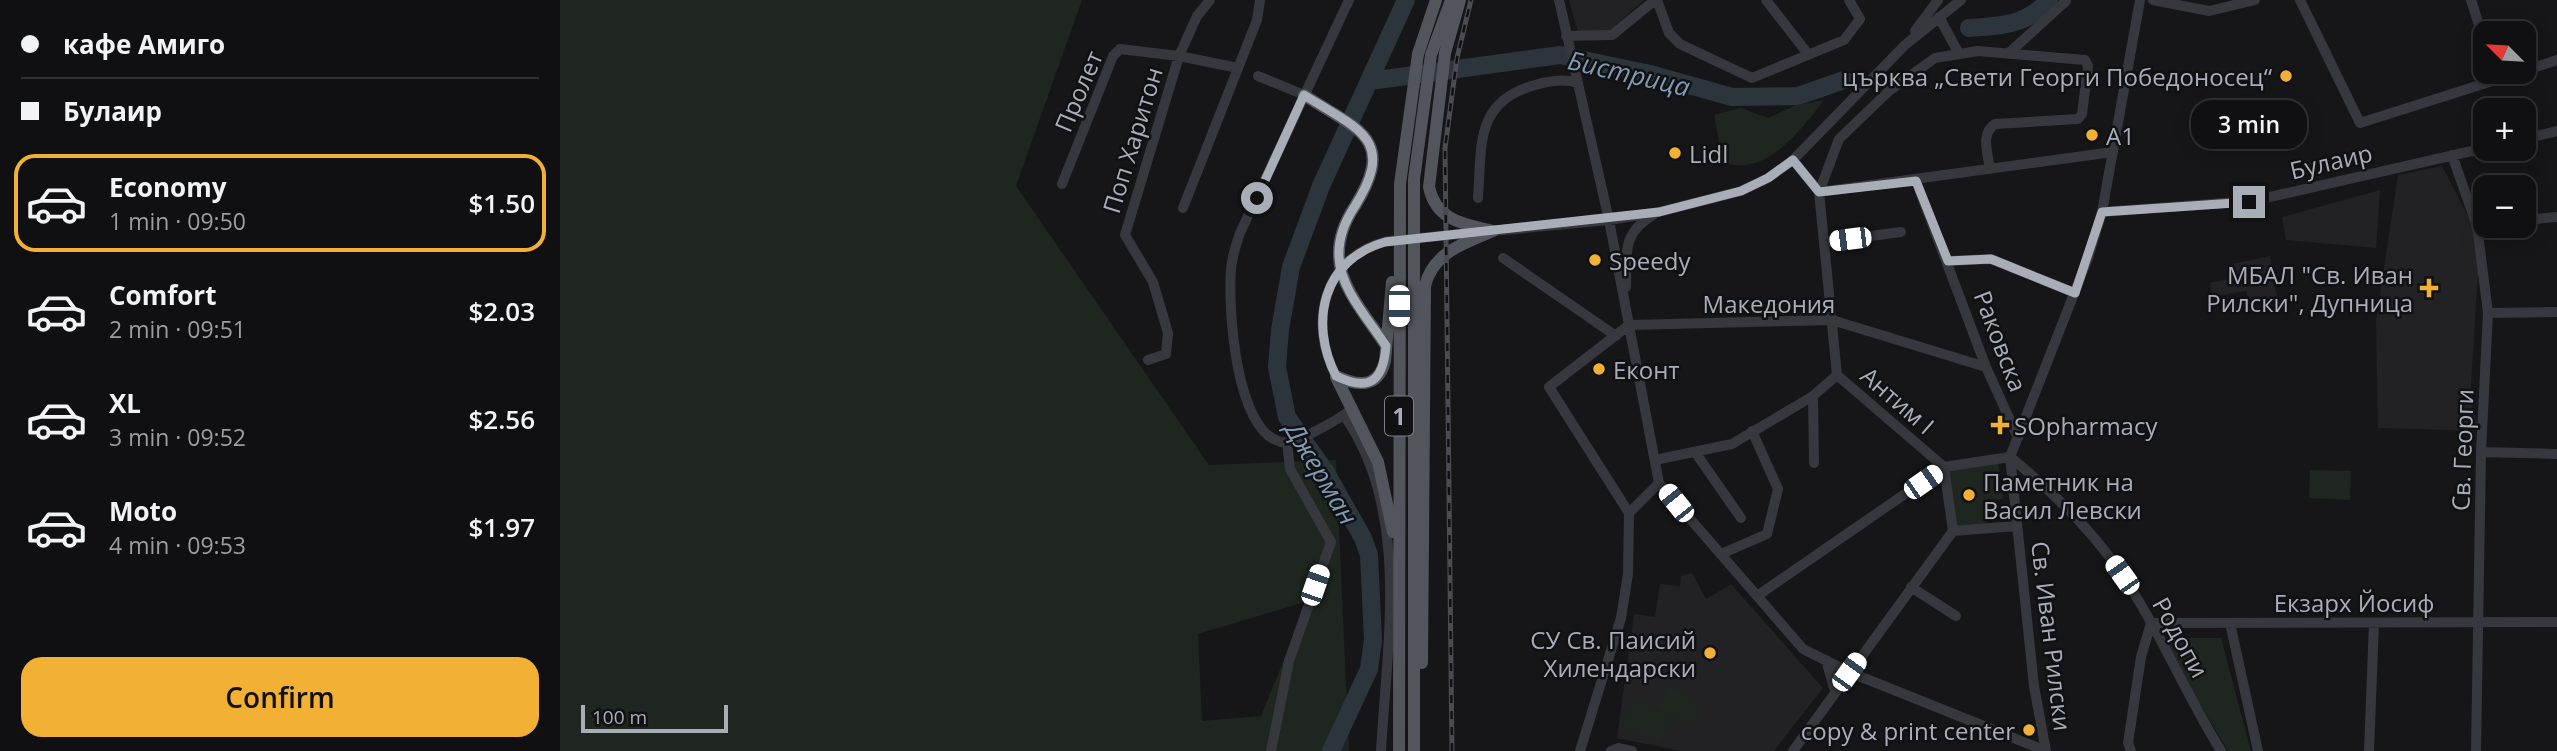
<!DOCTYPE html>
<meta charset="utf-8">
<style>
:root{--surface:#101012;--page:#1e1e20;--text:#f1f3f6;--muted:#9c9d9f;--line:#303032;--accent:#f2b134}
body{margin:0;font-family:"Open Sans",sans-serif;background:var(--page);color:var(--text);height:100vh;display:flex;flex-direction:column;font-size:26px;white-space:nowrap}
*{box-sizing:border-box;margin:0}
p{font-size:23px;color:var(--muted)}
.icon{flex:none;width:38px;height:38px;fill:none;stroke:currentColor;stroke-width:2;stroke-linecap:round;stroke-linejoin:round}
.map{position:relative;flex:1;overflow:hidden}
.panel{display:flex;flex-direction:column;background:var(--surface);width:560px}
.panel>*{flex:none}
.guide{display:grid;align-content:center;height:154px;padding:0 21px;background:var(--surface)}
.needle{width:46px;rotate:294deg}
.fabs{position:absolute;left:1913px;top:21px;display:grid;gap:14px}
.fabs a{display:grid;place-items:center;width:63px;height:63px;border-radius:14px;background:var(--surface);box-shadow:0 4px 18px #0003,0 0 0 2px var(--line);font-size:35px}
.scale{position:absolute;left:21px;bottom:18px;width:147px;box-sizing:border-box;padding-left:7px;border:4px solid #a8adb8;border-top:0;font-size:19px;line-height:24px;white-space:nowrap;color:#a8adb8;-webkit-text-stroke:5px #111113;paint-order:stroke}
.end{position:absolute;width:32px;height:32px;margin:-16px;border:9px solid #a8adb8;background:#111;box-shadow:0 0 0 4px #111}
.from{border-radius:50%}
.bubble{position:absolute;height:49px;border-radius:21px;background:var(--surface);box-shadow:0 4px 18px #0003,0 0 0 2px var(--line);font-size:23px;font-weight:600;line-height:49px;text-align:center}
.car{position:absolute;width:21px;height:42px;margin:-21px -10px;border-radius:9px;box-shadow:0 0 5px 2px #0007;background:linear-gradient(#fff 24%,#345 0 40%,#fff 0 76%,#345 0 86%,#fff 0)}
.guide b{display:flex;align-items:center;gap:24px;height:66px;font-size:26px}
.guide b+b{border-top:2px solid var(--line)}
.guide i{width:18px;height:18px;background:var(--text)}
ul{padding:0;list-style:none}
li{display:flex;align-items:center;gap:21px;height:98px;margin:0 14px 10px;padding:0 7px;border:4px solid transparent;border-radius:21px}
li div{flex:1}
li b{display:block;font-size:26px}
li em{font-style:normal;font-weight:600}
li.on{border-color:var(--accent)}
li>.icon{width:63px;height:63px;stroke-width:1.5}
.action{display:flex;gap:14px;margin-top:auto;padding:14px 21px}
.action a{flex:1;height:80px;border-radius:21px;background:var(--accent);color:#111;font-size:28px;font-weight:600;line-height:80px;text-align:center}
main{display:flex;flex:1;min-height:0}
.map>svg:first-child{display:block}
.built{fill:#222225}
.green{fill:#1e261f;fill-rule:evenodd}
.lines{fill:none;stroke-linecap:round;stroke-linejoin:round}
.river{stroke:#2c353c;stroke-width:18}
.minor{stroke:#37383d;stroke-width:10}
.major{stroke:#53555c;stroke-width:12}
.rail-casing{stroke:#4a4c52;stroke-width:5}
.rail{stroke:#111113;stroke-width:2.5;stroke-dasharray:8;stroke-linecap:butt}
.route{stroke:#a8adb8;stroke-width:9}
.poi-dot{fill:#f2b134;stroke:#111113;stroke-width:2.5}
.labels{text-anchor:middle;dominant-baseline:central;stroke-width:5;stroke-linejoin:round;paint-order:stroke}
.shield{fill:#111113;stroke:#7b7e86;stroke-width:2}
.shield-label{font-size:23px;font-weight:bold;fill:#a8adb8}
.poi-label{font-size:24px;fill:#a8adb8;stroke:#111113;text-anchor:start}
.street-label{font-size:24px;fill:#a8adb8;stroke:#111113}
.water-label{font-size:26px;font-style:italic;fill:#7f9bb3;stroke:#111113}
</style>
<main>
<section class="panel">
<div class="guide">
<b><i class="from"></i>кафе Амиго</b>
<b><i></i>Булаир</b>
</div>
<ul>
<li class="on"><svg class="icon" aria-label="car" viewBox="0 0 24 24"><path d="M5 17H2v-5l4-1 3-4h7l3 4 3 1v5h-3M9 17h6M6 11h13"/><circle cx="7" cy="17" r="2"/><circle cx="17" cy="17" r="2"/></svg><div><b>Economy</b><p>1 min · 09:50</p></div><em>$1.50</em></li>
<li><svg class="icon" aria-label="car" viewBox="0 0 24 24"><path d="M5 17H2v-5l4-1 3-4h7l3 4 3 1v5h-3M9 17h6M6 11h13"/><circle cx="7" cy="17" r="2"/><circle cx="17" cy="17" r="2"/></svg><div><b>Comfort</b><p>2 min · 09:51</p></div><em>$2.03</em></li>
<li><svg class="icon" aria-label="car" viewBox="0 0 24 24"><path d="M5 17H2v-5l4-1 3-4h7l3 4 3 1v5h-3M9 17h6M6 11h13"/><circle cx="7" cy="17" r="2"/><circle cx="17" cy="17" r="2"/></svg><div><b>XL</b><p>3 min · 09:52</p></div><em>$2.56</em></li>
<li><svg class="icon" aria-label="car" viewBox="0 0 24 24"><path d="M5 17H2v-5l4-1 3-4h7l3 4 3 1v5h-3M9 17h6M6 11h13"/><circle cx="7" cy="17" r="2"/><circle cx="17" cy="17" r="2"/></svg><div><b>Moto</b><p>4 min · 09:53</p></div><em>$1.97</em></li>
</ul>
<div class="action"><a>Confirm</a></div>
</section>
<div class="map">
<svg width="1997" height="751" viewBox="0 0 1997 751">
<rect width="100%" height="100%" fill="#161618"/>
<path class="built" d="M1009,0H1084L1049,31H1018Z
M1882,166L1912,224L1919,257L1910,400L1920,431L1818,428L1816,321L1838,175Z
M1820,190L1816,248L1726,240L1722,217Z
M1710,256L1717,298L1689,304L1686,291L1652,297L1650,283L1673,278L1672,264Z
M1132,573L1146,599L1171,584L1263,688L1214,751H1121L1057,738L1074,614L1095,617L1100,584L1120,586L1121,576Z"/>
<path class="green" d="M0,0H522L456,186L649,465L776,460L789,751H0ZM748,601L701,716L642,721L638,634Z
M1264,100C1242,129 1205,179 1163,162L1154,115L1181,108L1208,118L1234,106Z
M1438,462L1443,499L1426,501L1428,525L1394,529L1387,471Z
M1750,470L1791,471L1790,500L1749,498Z
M1601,638H1661L1691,751H1668Z
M1109,685L1144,705L1132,727L1097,707Z
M1074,699L1113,718L1100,744L1062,725Z"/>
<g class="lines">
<path class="river" d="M1409,28C1441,26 1467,25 1489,0
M810,81L1000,55L1090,74L1172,97L1238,96L1284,80
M771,751L809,669L813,640L809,555L803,538L765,471L727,417L717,367L720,330L731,267L761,186L846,0"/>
<path class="minor" d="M789,0L680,233C676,245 672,256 671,269C668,307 675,431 721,442C736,445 781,418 793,408
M999,0L1049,220L1099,483L1243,649L1289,672L1486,751
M1097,0L1109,33L1120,44L1192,78L1284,40L1300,19L1289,0
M1206,0L1248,54
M1593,0L1649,11L1695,0
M1740,0L1800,123L1961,72
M1911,0L1925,44
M1379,17L1398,52
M1355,31L1378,0
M1006,36L1052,35L1095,0
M1450,52L1506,1
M1964,71L1997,60
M698,76L744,95
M1964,139L1997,131
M1892,155L1917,226L1928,313L1921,452L1916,751
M1233,160L1259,192
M1356,181L1426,367L1458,438
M502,184L553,56L560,49L619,56L678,68
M1259,192L1553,152
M918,198C922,146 914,102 975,85C989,81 1004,78 1018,83
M623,208L697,20L700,0
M1542,212L1692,201L1925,148
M1964,220L1997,217
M1265,242L1341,232
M943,258L1056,336
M1388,261L1431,259L1515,293
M1066,287C1067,254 1061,234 1093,215
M1928,313L1997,312
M588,360L606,354L608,333L593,282L565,235L619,56L637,16L650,0
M776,376C748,323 763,256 828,241L1049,220L1099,212L1181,191L1208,178L1233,160L1345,45L1401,0
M1253,396L1254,463
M784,415C851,510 827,642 821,751
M1135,452L1181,518
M1921,452L1997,454
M1095,460L1172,444L1253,396L1277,375
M1384,467L1277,375L1259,192L1279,139L1329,91L1375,58L1418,51L1525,60L1528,66L1522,114L1518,119L1435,124C1420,134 1428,153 1430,169
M1384,467L1393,531
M1069,513L989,387L1069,325L1272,320L1426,367
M1161,554L1207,534L1218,489L1192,431
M1351,587L1396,616
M1197,596L1384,467L1450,457C1492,491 1531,529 1561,573C1599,629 1625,693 1661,751
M1670,623L1698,751
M1266,660L1275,691
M711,751L729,661L771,542L730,469L727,442
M1020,751L1061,618L1068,574L1069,513L1099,483
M1051,751L1058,748L1072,751
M1233,751L1393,531L1457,526
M1486,751L1474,686L1450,457L1528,258L1542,212L1580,0
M1571,751L1568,743L1581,657L1591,623L1997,622
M1809,751L1814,623"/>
<path class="major" d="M900,0L885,53L869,187C876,221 904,224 933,231
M744,95C798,130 837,138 795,206C785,221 778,239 779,257C780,288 810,321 826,346
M776,376C797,386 818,389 825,361L832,282
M776,377L818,462L833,532
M862,663L865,286C873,252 905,243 933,231
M839,751L840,184L858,54L876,0
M854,751V179L871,55L891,0"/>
<g class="rail-casing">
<path id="rail" d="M892,751L885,148L897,58L911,0"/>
</g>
<use href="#rail" class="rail"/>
</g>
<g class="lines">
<path class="route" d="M697,198L744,95C798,129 837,139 795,206C785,221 778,239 779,257C780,289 810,321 826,346C823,382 809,392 776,376C749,323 762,260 825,242L1099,212L1181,191L1208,178L1233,160L1259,192L1356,181L1388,261L1431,259L1515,293L1542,212L1689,202"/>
</g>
<g class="poi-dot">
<circle cx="1726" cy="76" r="7"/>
<circle cx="1532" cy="135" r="7"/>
<circle cx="1115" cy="153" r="7"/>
<circle cx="1035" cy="260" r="7"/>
<path d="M1865.5 277.5h7v7h7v7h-7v7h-7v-7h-7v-7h7z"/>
<circle cx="1039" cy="369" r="7"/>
<path d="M1436.5 414.5h7v7h7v7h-7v7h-7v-7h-7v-7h7z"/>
<circle cx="1409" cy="495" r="7"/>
<circle cx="1150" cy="653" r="7"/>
<circle cx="1469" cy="730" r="7"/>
</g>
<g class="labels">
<rect class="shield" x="825" y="396.5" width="28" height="39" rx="5"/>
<g class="shield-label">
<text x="839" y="416">1</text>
</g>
<g class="poi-label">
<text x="1712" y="76" text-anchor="end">църква „Свети Георги Победоносец“</text>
<text x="1546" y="135">A1</text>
<text x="1129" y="153">Lidl</text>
<text x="1049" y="260">Speedy</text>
<text x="1853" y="274" text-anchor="end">МБАЛ "Св. Иван<tspan x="1853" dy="28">Рилски", Дупница</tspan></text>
<text x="1053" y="369">Еконт</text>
<text x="1454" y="425">SOpharmacy</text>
<text x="1423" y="481">Паметник на<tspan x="1423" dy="28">Васил Левски</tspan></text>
<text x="1136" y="639" text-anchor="end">СУ Св. Паисий<tspan x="1136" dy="28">Хилендарски</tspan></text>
<text x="1455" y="730" text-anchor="end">copy &amp; print center</text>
</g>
<g class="street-label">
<text transform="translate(518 91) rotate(-67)">Пролет</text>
<text transform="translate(572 140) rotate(-73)">Поп Харитон</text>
<text transform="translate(1771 161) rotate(-13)">Булаир</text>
<text x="1209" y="303">Македония</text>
<text transform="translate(1441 341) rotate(69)">Раковска</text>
<text transform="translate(1338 400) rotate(41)">Антим I</text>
<text transform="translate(1902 450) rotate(-88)">Св. Георги</text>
<text x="1794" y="602">Екзарх Йосиф</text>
<text transform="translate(1492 636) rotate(83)">Св. Иван Рилски</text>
<text transform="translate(1621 637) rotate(61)">Родопи</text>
</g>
<g class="water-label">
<text transform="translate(1069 73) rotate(13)">Бистрица</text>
<text transform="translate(762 473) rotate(59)">Джерман</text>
</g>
</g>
</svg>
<div class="fabs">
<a><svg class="needle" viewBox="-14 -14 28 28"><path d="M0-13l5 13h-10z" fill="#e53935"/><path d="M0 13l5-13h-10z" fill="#9c9d9f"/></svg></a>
<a>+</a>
<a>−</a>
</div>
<div class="scale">100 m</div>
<i class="end from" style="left:697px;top:198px"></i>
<i class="end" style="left:1689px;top:202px"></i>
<div class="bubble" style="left:1631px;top:100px;width:116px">3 min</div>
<i class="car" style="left:1290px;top:239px;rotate:263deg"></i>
<i class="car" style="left:839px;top:306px;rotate:180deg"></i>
<i class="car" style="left:1363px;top:482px;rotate:55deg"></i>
<i class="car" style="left:1116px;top:503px;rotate:321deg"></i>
<i class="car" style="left:1562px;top:575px;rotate:325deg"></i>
<i class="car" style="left:755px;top:585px;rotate:19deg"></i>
<i class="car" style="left:1289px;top:672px;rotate:36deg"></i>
</div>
</main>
